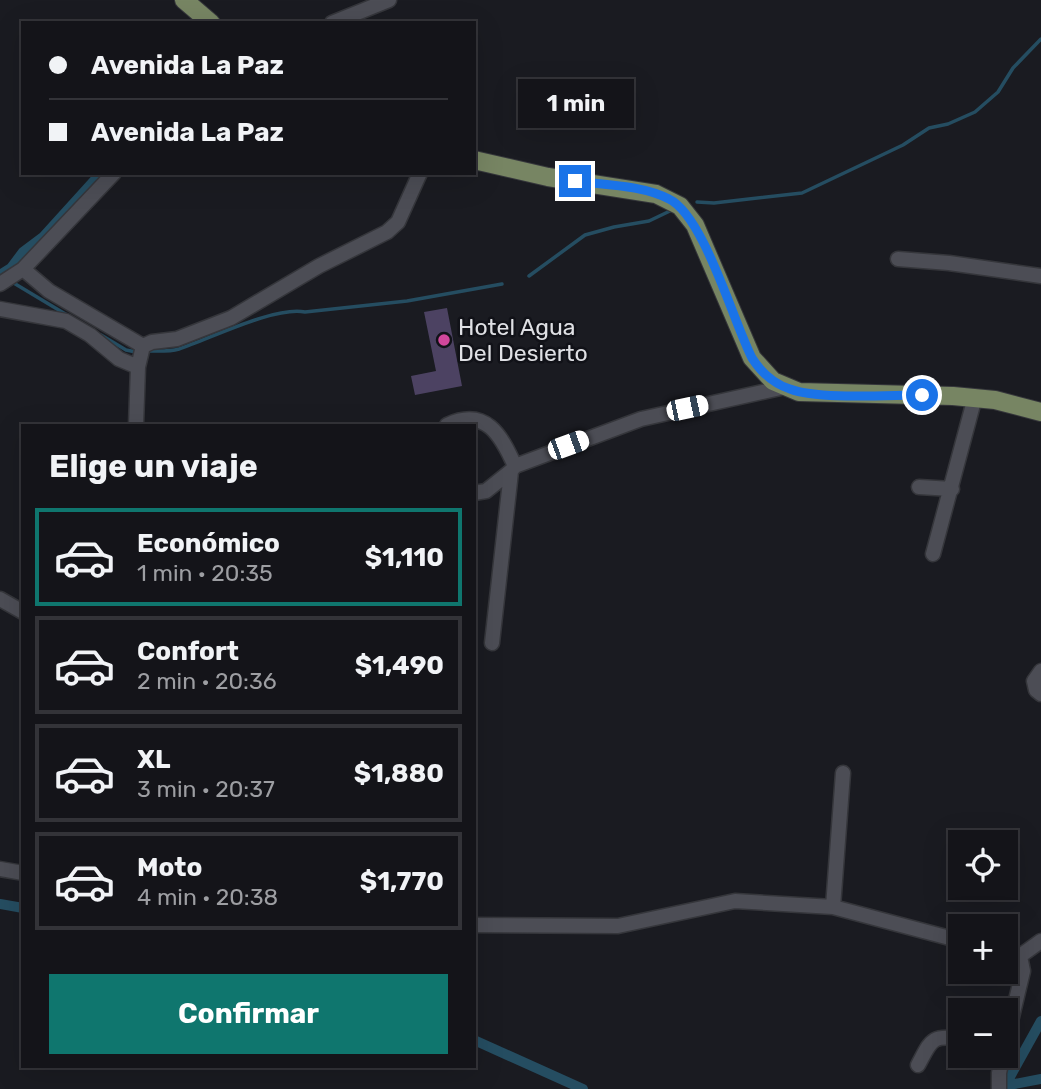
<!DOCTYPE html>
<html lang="es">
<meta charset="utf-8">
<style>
:root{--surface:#141419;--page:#212126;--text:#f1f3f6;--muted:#9d9ea2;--line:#333338;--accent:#0f766e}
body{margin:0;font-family:Rubik,sans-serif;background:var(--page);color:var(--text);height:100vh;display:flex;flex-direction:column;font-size:26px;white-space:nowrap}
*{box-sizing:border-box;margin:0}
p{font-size:23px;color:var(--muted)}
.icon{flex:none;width:38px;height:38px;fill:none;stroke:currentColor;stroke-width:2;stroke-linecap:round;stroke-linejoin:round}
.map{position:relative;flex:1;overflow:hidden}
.drawer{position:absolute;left:21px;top:424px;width:455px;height:644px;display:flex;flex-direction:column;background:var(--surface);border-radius:0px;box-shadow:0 7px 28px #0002,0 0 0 2px var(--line)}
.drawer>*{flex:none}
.top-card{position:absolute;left:21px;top:21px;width:455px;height:154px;border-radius:0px;box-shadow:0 7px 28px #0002,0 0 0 2px var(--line);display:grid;align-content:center;height:154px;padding:0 28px;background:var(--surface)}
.fabs{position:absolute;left:948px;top:830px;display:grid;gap:14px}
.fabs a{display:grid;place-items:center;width:70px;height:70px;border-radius:0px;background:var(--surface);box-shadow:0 7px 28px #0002,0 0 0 2px var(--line);font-size:35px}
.end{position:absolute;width:32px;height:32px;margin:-16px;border:9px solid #1a73e8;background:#fff;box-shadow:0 0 0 4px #fff}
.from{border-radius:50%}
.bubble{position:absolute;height:49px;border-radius:0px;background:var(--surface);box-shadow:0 7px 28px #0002,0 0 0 2px var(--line);font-size:23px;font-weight:700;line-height:49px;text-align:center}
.car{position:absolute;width:21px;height:42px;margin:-21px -10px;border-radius:9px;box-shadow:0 0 5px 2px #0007;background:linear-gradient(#fff 24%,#345 0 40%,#fff 0 76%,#345 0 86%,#fff 0)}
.top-card b{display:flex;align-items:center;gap:24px;height:66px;font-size:26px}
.top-card b+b{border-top:2px solid var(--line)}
.top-card i{width:18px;height:18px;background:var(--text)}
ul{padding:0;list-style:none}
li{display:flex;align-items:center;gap:21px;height:98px;margin:0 14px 10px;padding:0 14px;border:4px solid var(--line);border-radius:0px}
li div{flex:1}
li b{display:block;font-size:26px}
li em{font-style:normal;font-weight:700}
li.current{border-color:var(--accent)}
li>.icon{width:63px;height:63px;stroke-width:1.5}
h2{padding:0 28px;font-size:32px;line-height:84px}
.cta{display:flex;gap:14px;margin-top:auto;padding:14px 28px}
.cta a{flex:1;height:80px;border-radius:0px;background:var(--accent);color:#fff;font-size:28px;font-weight:700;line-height:80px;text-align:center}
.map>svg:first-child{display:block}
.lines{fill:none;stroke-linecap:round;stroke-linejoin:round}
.stream{stroke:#254d61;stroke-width:3.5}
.canal{stroke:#254d61;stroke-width:10}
.building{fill:#4c4262}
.minor-casing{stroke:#35363b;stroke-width:17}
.major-casing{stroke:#35363b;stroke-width:20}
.minor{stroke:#4c4d55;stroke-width:14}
.major{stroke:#778563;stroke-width:18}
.route{stroke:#1a73e8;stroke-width:9}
.hotel-dot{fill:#d1479c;stroke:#111218;stroke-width:2.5}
.labels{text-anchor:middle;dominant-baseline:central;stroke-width:5;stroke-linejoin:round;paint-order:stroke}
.poi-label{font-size:23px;fill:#dfe0e4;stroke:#111218;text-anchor:start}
</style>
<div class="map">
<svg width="1041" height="1089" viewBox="0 0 1041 1089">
<rect width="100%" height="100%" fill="#1a1b21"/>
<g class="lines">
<path class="stream" d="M697,202L714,203L802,193L903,145L929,128L948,124L975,112L998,92L1013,68L1041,39
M529,276L585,235L614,227L649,221L672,210
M12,282L67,315
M101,335L126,350L136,352
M146,351C157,351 169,352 179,349C212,338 275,306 305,312L407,301L502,284"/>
<path class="canal" d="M0,275L11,268L23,252L43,237L101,173
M0,904L23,908
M474,1040L583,1089
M1006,1084L1041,1021
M1004,1086L1041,1079"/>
</g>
<path class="building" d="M447,308L462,386L415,395L411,376L436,371L424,312Z"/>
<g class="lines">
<g class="minor-casing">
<path id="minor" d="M332,23L389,0
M898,259L949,263L1041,276
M23,269L49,291L143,346L152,342L177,339L231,318L319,266L387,232L398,222L420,173
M0,284L23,269L114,173
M0,309L66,321L90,335L119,359L138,367
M136,425L138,367L143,346
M447,425C486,407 501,435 515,466
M919,487L952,489
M474,493L486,491L511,471
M933,554L975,397
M0,599L23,612
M492,643L510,481L511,471L515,466L641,419L785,387
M1041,671L1034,681L1036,690L1041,694
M0,869L23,873
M833,907L843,773
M474,925L618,926L735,901L833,907L961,941
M1020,956L1041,941
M1006,1042L1023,971L1020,956
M918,1065C931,1041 931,1034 961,1039
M999,1089V1073L1003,1055"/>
</g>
<g class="major-casing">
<path id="major" d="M184,0L211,23
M474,160L548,177L656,194L680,206L695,225L752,358L773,381L799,392L953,396L995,400L1041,412"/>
</g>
<use href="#minor" class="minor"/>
<use href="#major" class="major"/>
</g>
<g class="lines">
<path class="route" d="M575,181C605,185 642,185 669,199C704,216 733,321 752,358C761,372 774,384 790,389C819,400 888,395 922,395"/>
</g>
<circle class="hotel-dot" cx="444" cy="340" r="7"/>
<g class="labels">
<g class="poi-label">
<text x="458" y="327">Hotel Agua<tspan x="458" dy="26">Del Desierto</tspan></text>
</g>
</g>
</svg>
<div class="fabs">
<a><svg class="icon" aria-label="locate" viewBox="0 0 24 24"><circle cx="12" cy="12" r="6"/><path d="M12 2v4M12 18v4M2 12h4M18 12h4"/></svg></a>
<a>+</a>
<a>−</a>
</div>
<i class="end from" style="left:922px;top:395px"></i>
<i class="end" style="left:575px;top:181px"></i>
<div class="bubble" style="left:518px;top:79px;width:116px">1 min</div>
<i class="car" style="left:687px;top:408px;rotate:78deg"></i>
<i class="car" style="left:568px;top:445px;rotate:70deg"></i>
<div class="top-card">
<b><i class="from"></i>Avenida La Paz</b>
<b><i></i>Avenida La Paz</b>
</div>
<section class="drawer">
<h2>Elige un viaje</h2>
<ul>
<li class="current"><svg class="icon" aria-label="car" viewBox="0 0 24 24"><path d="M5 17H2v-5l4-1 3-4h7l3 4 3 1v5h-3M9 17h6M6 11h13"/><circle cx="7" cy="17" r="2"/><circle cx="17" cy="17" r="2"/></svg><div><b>Económico</b><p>1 min · 20:35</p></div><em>$1,110</em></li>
<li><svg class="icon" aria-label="car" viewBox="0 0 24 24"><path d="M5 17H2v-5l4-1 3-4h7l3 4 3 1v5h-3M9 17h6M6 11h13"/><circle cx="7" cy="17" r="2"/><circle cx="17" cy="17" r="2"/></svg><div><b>Confort</b><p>2 min · 20:36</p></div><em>$1,490</em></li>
<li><svg class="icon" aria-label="car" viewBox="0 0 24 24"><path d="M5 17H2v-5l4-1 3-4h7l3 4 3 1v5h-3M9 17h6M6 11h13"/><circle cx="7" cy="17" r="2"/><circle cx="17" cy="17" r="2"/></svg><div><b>XL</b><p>3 min · 20:37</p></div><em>$1,880</em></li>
<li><svg class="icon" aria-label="car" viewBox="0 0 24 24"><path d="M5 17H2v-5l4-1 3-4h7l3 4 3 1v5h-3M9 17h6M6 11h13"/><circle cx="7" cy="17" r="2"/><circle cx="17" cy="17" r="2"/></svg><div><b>Moto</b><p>4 min · 20:38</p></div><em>$1,770</em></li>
</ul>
<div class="cta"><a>Confirmar</a></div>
</section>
</div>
